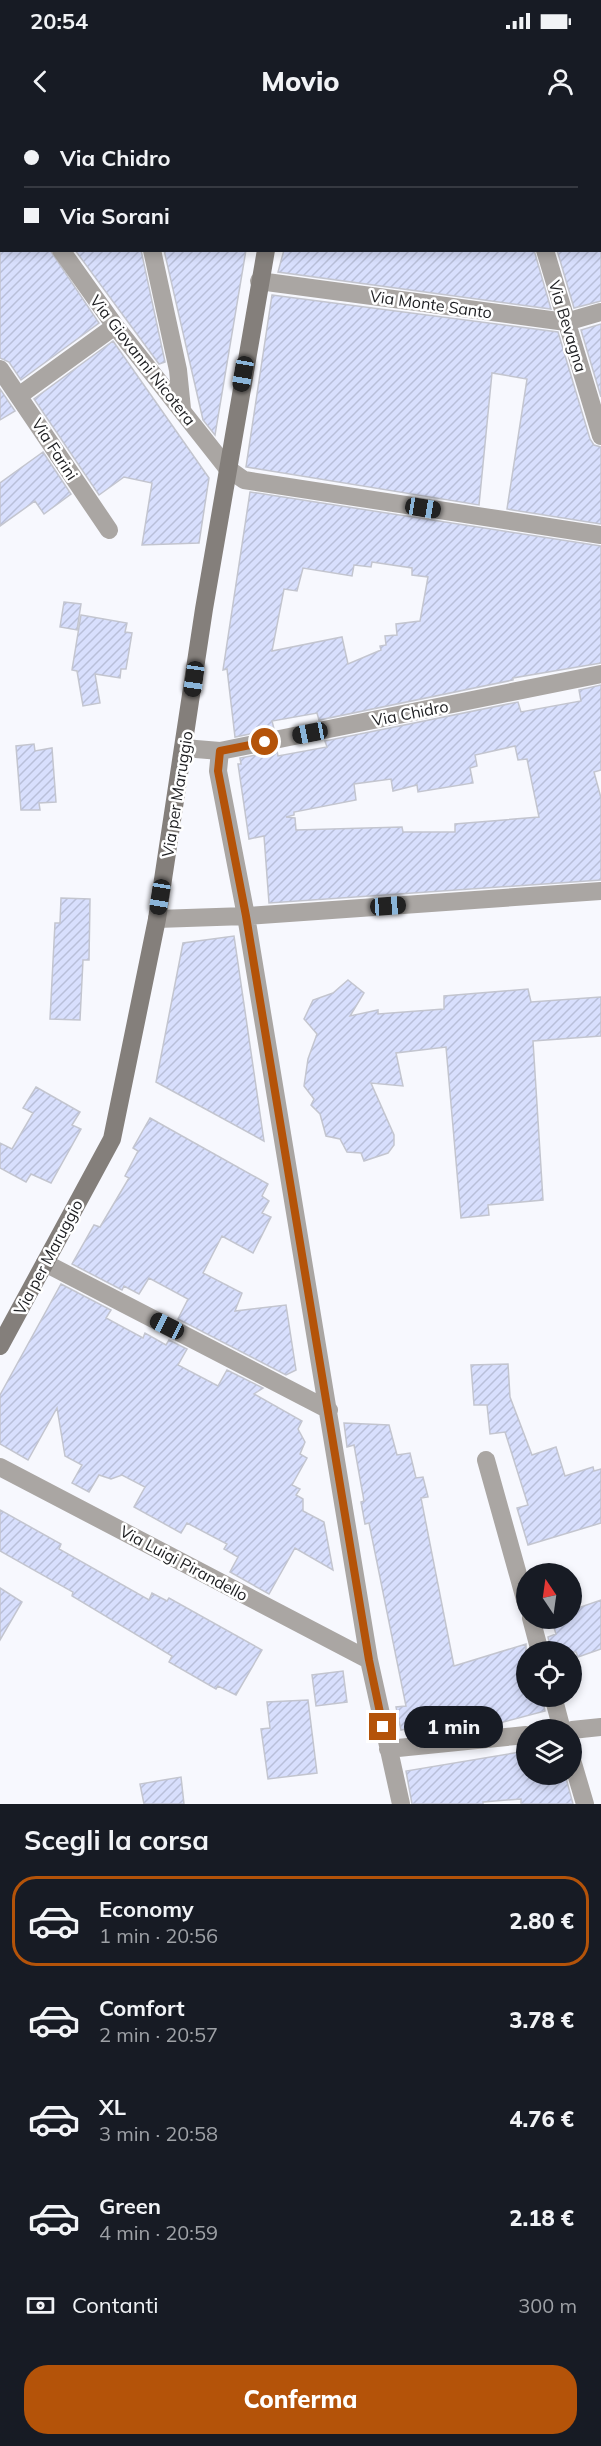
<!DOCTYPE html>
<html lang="it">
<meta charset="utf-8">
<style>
:root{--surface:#171b24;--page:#20242c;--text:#f1f3f6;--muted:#9ea1a6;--line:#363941;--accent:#b45309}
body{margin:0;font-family:Mulish,sans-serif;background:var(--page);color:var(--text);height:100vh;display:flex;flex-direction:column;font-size:22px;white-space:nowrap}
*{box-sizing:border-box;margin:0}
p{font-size:20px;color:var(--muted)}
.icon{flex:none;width:33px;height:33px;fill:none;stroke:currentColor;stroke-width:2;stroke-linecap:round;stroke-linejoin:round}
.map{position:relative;height:1684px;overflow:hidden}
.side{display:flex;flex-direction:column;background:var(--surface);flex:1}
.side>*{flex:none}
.hud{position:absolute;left:0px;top:0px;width:602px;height:132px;box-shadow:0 3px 9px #0003;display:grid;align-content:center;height:132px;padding:0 24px;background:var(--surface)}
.needle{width:39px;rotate:347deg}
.buttons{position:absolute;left:516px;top:1443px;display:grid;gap:12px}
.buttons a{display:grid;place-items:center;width:66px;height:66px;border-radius:50%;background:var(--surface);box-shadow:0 3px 9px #0003;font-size:30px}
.end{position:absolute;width:27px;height:27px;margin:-14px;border:8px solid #b45309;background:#fff;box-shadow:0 0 0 3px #fff}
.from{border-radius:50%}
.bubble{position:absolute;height:42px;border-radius:21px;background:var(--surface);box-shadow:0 3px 9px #0003;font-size:20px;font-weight:800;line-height:42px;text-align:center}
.car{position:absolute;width:18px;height:36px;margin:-18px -9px;border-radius:8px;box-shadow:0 0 4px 2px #0007;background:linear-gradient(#222 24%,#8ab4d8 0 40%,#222 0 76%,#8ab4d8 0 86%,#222 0)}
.hud b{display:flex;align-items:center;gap:21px;height:57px;font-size:22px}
.hud b+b{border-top:2px solid var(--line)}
.hud i{width:15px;height:15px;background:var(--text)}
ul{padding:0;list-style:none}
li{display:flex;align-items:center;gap:18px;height:90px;margin:0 12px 9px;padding:0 12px;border:3px solid transparent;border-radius:24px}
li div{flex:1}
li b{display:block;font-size:22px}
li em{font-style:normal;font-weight:800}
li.on{border-color:var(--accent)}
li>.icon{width:54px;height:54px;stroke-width:1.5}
h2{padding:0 24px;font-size:27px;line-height:72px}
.pay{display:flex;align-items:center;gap:15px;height:66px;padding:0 24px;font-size:22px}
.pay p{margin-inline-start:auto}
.button{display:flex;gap:12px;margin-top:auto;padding:12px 24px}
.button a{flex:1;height:69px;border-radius:24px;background:var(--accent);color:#fff;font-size:24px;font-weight:800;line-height:69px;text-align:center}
.status{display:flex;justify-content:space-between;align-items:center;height:42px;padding:0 30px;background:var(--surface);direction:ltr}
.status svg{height:16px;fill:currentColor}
header{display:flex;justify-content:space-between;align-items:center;height:78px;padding:0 24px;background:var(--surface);font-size:27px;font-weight:800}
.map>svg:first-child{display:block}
.building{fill:url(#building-hatch);stroke:#c3c5cf;stroke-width:1.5;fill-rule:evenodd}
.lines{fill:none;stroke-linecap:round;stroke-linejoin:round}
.street{stroke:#aaa6a3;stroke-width:18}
.secondary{stroke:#847f7b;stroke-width:18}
.route{stroke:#b45309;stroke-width:8}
.labels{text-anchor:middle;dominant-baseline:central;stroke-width:5;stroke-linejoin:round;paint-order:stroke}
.street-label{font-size:16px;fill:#1d1e21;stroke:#fff}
</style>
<div class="status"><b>20:54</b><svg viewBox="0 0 49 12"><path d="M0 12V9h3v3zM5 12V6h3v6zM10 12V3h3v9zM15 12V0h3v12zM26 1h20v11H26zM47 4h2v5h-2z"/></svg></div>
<header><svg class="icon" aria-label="back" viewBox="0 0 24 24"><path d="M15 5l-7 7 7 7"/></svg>Movio<svg class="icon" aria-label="person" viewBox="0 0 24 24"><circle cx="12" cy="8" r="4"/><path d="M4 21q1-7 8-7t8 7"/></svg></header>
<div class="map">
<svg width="601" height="1684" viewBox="0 0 601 1684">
<defs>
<pattern id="building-hatch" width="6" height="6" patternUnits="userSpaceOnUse" patternTransform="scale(1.5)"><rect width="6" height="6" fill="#d8dffd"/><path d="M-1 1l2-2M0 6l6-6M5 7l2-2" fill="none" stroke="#b9bfd9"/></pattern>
</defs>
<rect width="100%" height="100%" fill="#f7f8fe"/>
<path class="building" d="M0,130H50L99,203L21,260L9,242L0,238Z
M75,130H141L165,242L159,244Z
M164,130H246L215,315L203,300Z
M284,130H534L551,189L278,152Z
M557,130H601V181L574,188Z
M272,175L558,212L590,319L594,325L601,327V404L507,389L527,259L492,253L479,385L246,347Z
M601,204V277L581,210Z
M113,221L209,358L199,423L142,425L152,363L124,357L99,375L34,279Z
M0,269L15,291L0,300Z
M43,332L71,374L44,394L35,381L0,406V363Z
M250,372L601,426V543L513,558V560L319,600L317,593L272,601L274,609L235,617L227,549L223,550ZM372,442L412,448V455L428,457L420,501L396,504L397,515L385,516L386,525L380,526L381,530L348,544L342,517L272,531L284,469L297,471L303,448L352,456L354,445L371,447Z
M64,482L81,484L77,510L60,507Z
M81,495L127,503L125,512L132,513L126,549H121L120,558L95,554L100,583L83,586L77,551L72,550Z
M601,565V650L594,652L601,678V760L269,783L264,716L249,719L238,644H241L240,638L277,631L278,636L327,627L325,621L518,582L521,592L581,581L579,570ZM515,626L518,640L527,639L539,697L455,704V712H403L402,707L296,710L295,698L286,697L294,695V692L356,680L354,664L391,659L393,671L417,665L418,672L473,663L470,648L477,646L475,635Z
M34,624L35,631L52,628L56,682L39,683L40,690H21L16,626Z
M61,778L90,779L89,840H83L80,900L50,899L55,803H60Z
M234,816L264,1021L156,962L183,823Z
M348,860L364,873L350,896L378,890V894L444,889V876L528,869L531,882L601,877V916L533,921L543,1080L488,1085L489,1095L461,1098L446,927L396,933L403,966L371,963L394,1015V1025L388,1033L364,1041L361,1033L347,1032L340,1019L326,1016L320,994L311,985L314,979L304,966L308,939L317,914L304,899L313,880L333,873Z
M36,967L80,992L72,1005L81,1009L51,1063L31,1054L26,1062L0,1048V1023L12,1029L33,993L23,988Z
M150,998L268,1064L262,1076L269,1081L262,1093L271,1097L253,1133L222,1116L203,1153L242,1173L235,1191L286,1185L296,1250L286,1255L178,1199L188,1179L149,1158L139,1174L124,1166L122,1170L72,1144L94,1105L100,1107L129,1058L125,1056L138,1031L133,1028Z
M61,1164L111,1190L106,1198L143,1218L145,1213L166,1225L169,1220L187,1229L178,1245L218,1266L227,1250L263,1268L254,1274L302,1301L298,1309L305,1322L300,1334L307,1338L292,1365L300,1369L296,1375L303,1379V1391L324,1402L333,1450L295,1428L269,1474L230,1452L238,1437L224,1429L227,1424L187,1403L181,1413L134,1387L145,1367L122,1355L111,1359L99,1355L89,1372L72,1363L82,1345L65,1336L57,1288L28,1340L0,1324V1275Z
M508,1244L510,1277L532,1335L556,1327L565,1356L593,1347L594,1351L601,1349V1403L528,1425L517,1388L528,1385L505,1312L490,1314L487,1285H474L471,1245Z
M344,1303L389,1305L397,1335L410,1333L416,1358L423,1357L428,1377L421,1378L454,1546L526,1524V1576H542L545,1591L477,1609L417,1615L416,1607L401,1610L396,1587L406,1586L369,1403L365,1404L361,1382L364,1381L354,1325L347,1327Z
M0,1390L61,1424L59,1429L149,1480L152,1473L167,1481L169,1478L262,1530L236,1575L218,1566L216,1569L169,1542L172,1536L72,1476L73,1472L0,1431Z
M0,1468L22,1482L0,1520Z
M601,1480V1529L578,1537L576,1532H551L548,1517L556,1514L551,1498H572V1490Z
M343,1551L347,1582L316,1586L312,1555Z
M308,1580L317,1653L268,1659L261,1609L270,1608L267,1582Z
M526,1631V1654H565L573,1684H521V1679L483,1682V1684H412L406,1651Z
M181,1657L184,1684H144L140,1664Z"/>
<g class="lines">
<path class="street" d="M121,0L122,2
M506,0L507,2
M0,45L2,47
M61,130L115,206L227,348L244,360L601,415
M152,130L178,250L182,289
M545,130L601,316
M259,161L566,202L601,192
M0,249L109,410
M20,275L115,206
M184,628L220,631L601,554
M220,631L218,651L246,796L369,1540L401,1684
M157,799L246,796L601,771
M45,1143L329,1290
M486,1340L526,1483
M0,1347L369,1540
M531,1498L540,1532
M553,1576L562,1610
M572,1610L601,1607
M388,1629L526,1615
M572,1640L585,1684"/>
<path class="secondary" d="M293,2L294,0
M0,1226L112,1019L157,799L204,489L266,130"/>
</g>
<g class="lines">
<path class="route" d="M265,622L220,631L218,651L246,796L369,1540L383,1607"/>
</g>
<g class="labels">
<g class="street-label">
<text transform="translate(431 184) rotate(8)">Via Monte Santo</text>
<text transform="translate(568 206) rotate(73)">Via Bevagna</text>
<text transform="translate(143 240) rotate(52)">Via Giovanni Nicotera</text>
<text transform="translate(55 329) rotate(57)">Via Farini</text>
<text transform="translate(410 593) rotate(-11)">Via Chidro</text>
<text transform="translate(177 674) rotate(-81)">Via per Maruggio</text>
<text transform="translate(48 1137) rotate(-62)">Via per Maruggio</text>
<text transform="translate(184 1443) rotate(28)">Via Luigi Pirandello</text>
</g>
</g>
</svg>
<div class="buttons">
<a><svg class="needle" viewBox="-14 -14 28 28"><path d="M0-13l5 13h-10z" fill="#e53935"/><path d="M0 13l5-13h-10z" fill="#9ea1a6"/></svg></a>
<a><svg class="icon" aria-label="locate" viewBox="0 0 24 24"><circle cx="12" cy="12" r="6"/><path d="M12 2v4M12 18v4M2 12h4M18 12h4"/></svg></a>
<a><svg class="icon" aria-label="layers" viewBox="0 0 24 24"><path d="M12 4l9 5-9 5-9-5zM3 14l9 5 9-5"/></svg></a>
</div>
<i class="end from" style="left:265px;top:622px"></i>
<i class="end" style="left:383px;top:1607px"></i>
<div class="bubble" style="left:404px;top:1586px;width:99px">1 min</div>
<i class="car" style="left:243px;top:254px;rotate:190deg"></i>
<i class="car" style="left:423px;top:388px;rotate:99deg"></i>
<i class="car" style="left:194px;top:559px;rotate:188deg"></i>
<i class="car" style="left:310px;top:613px;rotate:259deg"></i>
<i class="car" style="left:160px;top:777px;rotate:189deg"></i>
<i class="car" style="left:388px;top:786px;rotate:86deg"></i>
<i class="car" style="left:167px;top:1206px;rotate:297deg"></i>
<div class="hud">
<b><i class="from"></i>Via Chidro</b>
<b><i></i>Via Sorani</b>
</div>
</div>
<section class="side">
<h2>Scegli la corsa</h2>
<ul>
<li class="on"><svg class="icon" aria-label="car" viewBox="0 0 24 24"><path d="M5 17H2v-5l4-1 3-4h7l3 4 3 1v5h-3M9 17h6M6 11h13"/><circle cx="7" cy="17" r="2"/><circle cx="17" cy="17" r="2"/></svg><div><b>Economy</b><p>1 min · 20:56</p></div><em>2.80 €</em></li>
<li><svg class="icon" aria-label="car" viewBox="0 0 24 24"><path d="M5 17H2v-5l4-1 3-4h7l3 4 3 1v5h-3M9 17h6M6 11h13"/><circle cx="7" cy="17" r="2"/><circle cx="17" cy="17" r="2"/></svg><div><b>Comfort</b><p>2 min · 20:57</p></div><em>3.78 €</em></li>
<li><svg class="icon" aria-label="car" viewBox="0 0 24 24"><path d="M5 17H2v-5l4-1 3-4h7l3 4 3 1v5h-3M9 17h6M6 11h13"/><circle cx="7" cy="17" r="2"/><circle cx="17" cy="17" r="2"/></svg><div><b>XL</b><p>3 min · 20:58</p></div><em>4.76 €</em></li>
<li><svg class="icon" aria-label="car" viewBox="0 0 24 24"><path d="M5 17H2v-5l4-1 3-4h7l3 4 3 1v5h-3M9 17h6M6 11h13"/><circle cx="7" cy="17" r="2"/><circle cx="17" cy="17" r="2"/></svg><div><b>Green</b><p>4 min · 20:59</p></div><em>2.18 €</em></li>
</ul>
<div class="pay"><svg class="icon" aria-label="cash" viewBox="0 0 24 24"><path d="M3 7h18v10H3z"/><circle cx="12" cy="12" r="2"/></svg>Contanti<p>300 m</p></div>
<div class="button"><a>Conferma</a></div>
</section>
